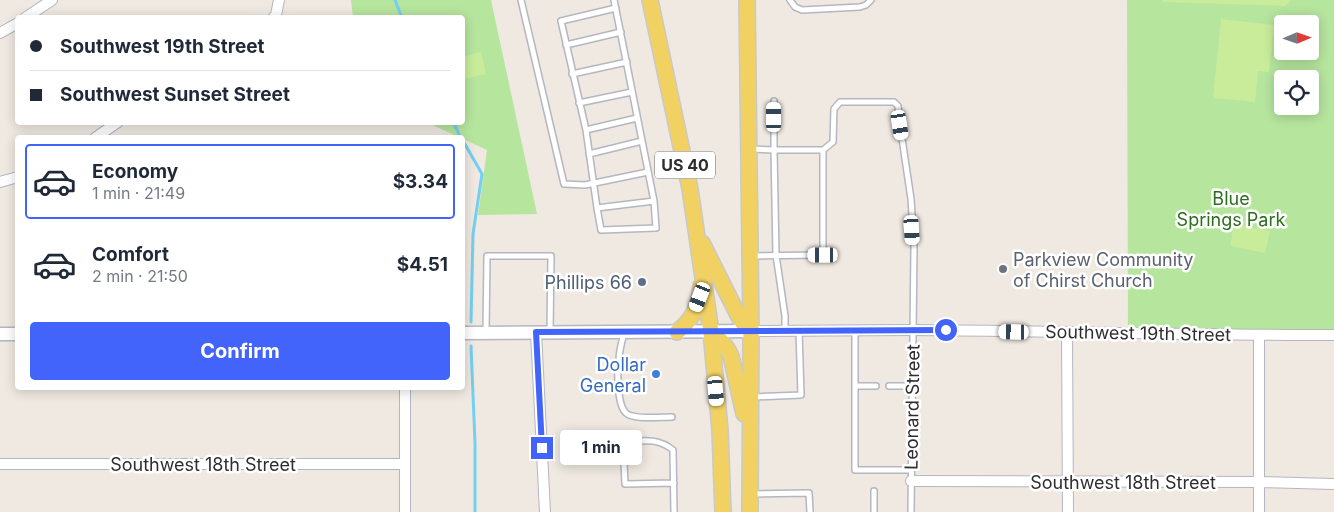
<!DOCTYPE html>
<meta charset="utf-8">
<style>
:root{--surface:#fff;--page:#f2f2f3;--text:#1f2937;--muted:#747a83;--line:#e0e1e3;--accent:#4264fb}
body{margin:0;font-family:Inter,sans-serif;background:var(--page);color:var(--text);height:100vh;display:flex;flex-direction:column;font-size:19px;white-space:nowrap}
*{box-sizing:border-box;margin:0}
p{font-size:16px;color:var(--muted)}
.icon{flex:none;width:28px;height:28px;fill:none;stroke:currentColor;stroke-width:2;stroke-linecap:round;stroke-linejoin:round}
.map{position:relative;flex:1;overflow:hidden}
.panel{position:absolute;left:15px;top:135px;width:450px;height:255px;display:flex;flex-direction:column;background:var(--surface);border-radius:5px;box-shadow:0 2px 12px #0003}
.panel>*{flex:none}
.hud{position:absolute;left:15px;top:15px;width:450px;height:110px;border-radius:5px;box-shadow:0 2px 12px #0003;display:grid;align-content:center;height:110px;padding:0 15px;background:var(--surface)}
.needle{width:32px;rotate:88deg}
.tools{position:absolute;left:1274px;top:15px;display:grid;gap:10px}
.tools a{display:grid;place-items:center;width:45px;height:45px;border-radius:5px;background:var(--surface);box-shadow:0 2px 12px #0003;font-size:25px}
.end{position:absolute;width:22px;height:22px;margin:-11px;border:6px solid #4264fb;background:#fff;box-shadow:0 0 0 2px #fff}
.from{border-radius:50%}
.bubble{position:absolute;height:35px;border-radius:5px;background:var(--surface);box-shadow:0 2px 12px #0003;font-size:16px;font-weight:700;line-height:35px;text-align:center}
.car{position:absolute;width:15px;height:30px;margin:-15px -8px;border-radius:6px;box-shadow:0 0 4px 1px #0007;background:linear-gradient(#fff 24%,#345 0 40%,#fff 0 76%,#345 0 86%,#fff 0)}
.hud b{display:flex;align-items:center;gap:18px;height:48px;font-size:19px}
.hud b+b{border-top:1px solid var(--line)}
.hud i{width:12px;height:12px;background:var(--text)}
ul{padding:9px 0 0;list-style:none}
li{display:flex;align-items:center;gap:15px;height:75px;margin:0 10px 8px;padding:0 5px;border:2px solid transparent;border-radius:5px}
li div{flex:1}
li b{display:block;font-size:19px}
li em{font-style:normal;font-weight:700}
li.on{border-color:var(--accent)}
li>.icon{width:45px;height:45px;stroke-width:1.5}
.cta{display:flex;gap:10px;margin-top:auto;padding:10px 15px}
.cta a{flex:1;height:58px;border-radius:5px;background:var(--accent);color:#fff;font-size:20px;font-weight:700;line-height:58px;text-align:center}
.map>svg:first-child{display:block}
.green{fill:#b6e59e;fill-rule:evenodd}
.pitch{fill:#c9ec9a}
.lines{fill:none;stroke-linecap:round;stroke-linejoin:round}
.stream{stroke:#75cff0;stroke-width:3}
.service-casing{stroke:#b4b7c1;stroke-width:8}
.minor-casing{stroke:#b4b7c1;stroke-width:12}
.tertiary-casing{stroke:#b4b7c1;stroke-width:15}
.primary-casing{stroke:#c9c9c9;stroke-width:18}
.service{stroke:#fff;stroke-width:5}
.minor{stroke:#fff;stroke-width:10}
.tertiary{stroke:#fff;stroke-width:12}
.primary{stroke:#f2d163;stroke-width:15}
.route{stroke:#4264fb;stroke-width:6}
.worship-dot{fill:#6b7280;stroke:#fff;stroke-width:2}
.service-dot{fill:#5c6f8a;stroke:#fff;stroke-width:2}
.shop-dot{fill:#3f7fe0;stroke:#fff;stroke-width:2}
.labels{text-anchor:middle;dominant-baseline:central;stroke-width:5;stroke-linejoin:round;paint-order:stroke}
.shield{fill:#fff;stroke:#6d6d6d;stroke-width:1}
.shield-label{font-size:16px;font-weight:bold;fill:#2e2e2e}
.park-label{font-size:18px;fill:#2c6e1b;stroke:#fff}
.worship-label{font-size:18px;fill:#5b616d;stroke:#fff;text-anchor:start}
.service-label{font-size:18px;fill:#4e5e75;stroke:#fff;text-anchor:end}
.street-label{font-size:18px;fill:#2e2e2e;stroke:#fff}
.shop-label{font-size:18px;fill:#366cbe;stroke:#fff;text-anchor:end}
</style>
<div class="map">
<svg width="1334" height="512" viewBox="0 0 1334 512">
<rect width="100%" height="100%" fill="#efe9e1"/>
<path class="green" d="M351,0H491L537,214L478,215L487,150L428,123L462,122V18L353,17Z
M1127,0H1334V336L1128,332ZM1282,24H1310V51H1282ZM1282,79H1310V106H1282Z"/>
<path class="pitch" d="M1163,0H1291L1286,6L1163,2Z
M1221,19L1274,25L1269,72L1258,71L1255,102L1213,98Z
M481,52L486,74L463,79V57Z
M1234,224L1270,231L1265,253L1230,246Z"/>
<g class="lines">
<path class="stream" d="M395,0L402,18
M453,122L461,138
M462,139L482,174L473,234L471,322
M471,346L475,443V512"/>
<g class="service-casing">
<path id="service" d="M521,0L564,184L585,185L648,172
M614,0L654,201L656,228L601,230L597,208L654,201
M790,0L795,7L802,10L860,7L866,5L871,0
M566,45L621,32
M572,74L627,62
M579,103L632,92
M586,130L637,118
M751,149L774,150L776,255L785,316V331
M823,150L833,142L834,109L840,102H894L898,106L900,125L911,199L914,247L911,512
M589,154L642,141
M597,208L586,130L561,21L616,8
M752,256L823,255V150H774V101
M855,330V470H911
M486,332L487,256H551L550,332
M624,333C622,341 619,351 619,360C617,371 617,405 626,413C633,420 661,417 672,417
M855,386H876
M889,386H912
M753,397L801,395L799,331
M674,483L625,484L623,442C642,441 657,437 673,450L674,512
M874,491V512
M751,494L809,493L810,512"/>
</g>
<g class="minor-casing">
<path id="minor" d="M25,18L52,0
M273,18L276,15L279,0
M0,33L18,23
M95,138L118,122
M0,182L18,177
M751,331C805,331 859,330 913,330C1054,331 1194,335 1334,335
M536,332L545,512
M1067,333L1068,512
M1259,335V512
M0,464H405
M911,481L1259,482L1334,484
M405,512V388"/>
</g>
<g class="tertiary-casing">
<path id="tertiary" d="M462,333L751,331
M0,334H18"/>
</g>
<g class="primary-casing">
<path id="primary" d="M650,0L690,189L711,332L720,430L723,512
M747,0L751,331L750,512
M702,243L738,315L744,325L751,331
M677,332C692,321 700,304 701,286
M711,332C720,339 727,346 731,356L744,414"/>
</g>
<use href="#service" class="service"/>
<use href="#minor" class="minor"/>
<use href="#tertiary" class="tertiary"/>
<use href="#primary" class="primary"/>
</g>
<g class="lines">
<path class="route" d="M542,448L536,332L946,330"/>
</g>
<circle class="worship-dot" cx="1003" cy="269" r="5"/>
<circle class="service-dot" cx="642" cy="282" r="5"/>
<circle class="shop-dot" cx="656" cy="374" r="5"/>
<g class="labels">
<rect class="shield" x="655" y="151.5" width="60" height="27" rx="4"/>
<g class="shield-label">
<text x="685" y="165">US 40</text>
</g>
<g class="park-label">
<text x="1231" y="198">Blue<tspan x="1231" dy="21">Springs Park</tspan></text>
</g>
<g class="worship-label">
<text x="1013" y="259">Parkview Community<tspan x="1013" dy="21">of Chirst Church</tspan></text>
</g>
<g class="service-label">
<text x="632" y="282">Phillips 66</text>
</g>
<g class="street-label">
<text transform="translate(1138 333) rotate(1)">Southwest 19th Street</text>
<text transform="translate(912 407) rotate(-89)">Leonard Street</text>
<text x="203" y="464">Southwest 18th Street</text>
<text x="1123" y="482">Southwest 18th Street</text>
</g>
<g class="shop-label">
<text x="646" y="364">Dollar<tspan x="646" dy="21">General</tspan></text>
</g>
</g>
</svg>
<div class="tools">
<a><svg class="needle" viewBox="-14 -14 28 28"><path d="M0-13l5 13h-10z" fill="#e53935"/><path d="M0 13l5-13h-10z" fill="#747a83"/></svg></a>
<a><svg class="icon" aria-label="locate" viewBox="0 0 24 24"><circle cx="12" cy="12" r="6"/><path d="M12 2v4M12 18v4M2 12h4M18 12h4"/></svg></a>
</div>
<i class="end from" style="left:946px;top:330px"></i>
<i class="end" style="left:542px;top:448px"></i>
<div class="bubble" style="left:560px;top:430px;width:82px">1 min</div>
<i class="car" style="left:774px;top:117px;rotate:0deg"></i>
<i class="car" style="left:900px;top:125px;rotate:171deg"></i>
<i class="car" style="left:912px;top:230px;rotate:176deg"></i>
<i class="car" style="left:823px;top:255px;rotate:270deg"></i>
<i class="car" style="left:700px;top:297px;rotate:201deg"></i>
<i class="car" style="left:1014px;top:332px;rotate:271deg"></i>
<i class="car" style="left:716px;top:391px;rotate:175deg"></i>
<div class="hud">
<b><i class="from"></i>Southwest 19th Street</b>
<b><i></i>Southwest Sunset Street</b>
</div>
<section class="panel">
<ul>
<li class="on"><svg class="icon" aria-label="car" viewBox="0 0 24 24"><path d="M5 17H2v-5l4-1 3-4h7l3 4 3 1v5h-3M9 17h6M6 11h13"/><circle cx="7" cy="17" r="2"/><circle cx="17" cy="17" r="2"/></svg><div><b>Economy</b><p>1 min · 21:49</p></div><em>$3.34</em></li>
<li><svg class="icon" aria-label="car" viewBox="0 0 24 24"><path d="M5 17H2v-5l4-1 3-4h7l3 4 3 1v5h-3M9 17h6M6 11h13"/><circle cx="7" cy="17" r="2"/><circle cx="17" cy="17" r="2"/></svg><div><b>Comfort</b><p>2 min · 21:50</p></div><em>$4.51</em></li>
</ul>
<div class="cta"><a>Confirm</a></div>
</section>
</div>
